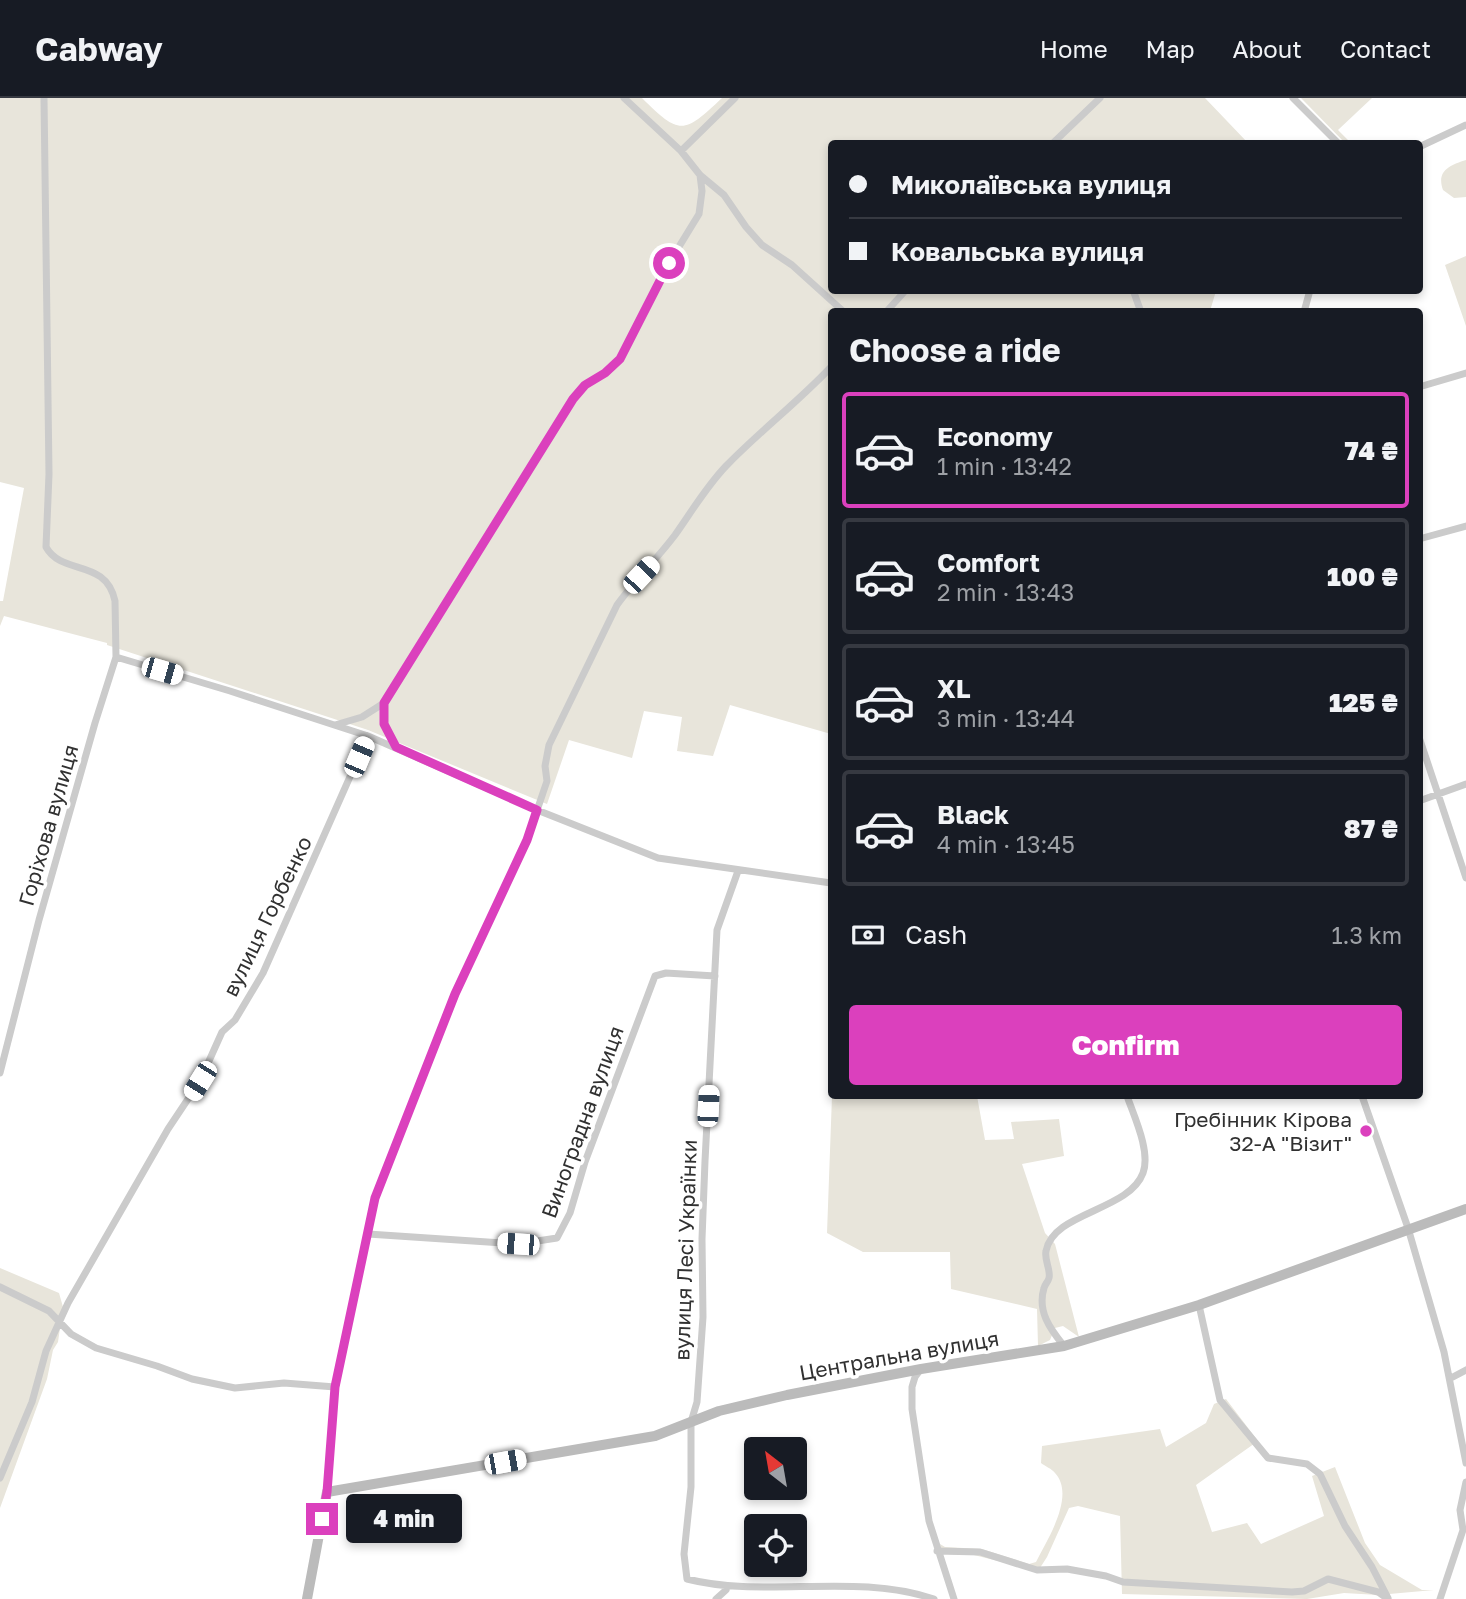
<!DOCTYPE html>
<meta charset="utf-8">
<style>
:root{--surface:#171b24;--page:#20242c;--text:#f1f3f6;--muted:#9ea1a6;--line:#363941;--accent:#db40bd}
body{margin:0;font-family:"Golos Text",sans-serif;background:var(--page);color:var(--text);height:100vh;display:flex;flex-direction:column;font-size:26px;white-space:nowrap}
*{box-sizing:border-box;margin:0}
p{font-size:23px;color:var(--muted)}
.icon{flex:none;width:38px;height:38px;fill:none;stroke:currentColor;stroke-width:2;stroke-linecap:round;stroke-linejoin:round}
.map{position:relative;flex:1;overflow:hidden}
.side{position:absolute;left:828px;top:210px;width:595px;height:791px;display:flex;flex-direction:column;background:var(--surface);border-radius:7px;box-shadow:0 4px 10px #0003}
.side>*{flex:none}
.hud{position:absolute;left:828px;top:42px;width:595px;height:154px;border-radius:7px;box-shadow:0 4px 10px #0003;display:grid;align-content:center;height:154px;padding:0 21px;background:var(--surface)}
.needle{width:46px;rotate:329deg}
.tools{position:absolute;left:744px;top:1339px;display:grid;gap:14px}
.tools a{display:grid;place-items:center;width:63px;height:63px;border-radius:7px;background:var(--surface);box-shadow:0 4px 10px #0003;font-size:35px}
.end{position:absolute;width:32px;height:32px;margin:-16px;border:9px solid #db40bd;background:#fff;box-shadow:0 0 0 4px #fff}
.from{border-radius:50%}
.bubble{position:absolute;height:49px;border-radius:7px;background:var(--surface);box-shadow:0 4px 10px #0003;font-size:23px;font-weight:800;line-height:49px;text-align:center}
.car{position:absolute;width:21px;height:42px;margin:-21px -10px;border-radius:9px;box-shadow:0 0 5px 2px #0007;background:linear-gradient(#fff 24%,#345 0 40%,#fff 0 76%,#345 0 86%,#fff 0)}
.hud b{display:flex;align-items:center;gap:24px;height:66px;font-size:26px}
.hud b+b{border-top:2px solid var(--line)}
.hud i{width:18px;height:18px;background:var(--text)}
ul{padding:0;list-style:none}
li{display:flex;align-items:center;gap:21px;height:116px;margin:0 14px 10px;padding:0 7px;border:4px solid var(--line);border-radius:7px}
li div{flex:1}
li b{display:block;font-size:26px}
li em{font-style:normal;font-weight:800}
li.selected{border-color:var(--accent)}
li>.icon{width:63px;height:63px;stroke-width:1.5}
h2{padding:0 21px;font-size:32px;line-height:84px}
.pay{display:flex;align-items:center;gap:18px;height:77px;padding:0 21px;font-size:26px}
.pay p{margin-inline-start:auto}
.primary-button{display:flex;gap:14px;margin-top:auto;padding:14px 21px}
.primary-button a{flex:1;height:80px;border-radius:7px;background:var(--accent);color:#fff;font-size:28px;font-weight:800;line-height:80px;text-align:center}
header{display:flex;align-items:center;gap:42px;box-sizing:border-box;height:98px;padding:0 35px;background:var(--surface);border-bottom:2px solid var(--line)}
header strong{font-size:33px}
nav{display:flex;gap:38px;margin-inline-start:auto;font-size:24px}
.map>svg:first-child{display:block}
.green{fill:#e8e5db}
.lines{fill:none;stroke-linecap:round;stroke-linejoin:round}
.street{stroke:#cbcbcb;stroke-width:7}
.secondary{stroke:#bbb;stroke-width:10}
.route{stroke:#db40bd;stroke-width:9}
.poi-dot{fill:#db40bd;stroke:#fff;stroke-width:2.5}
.labels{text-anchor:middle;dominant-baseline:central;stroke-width:7;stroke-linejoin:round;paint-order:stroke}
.street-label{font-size:21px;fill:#313131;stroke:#fff}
.poi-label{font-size:21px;fill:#313131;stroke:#fff;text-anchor:end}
</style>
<header>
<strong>Cabway</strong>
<nav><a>Home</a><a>Map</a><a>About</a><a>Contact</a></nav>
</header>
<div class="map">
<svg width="1466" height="1501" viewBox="0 0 1466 1501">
<rect width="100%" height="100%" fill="#fff"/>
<path class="green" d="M0,0H642C680,38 684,36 722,0H1205L1248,45L831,46V192L1216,193L1210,213L831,214V636L730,607L713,658L677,653L682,619L644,613L632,660L569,642L547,706L368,632L107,547V545L4,518L0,528V503H3L24,390L0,384Z
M1301,0H1372L1338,32L1351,45L1346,46Z
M1466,62V99L1454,100L1443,92C1436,73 1450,67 1466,62Z
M1466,158V228L1445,167Z
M832,998H977L985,1042L1014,1041L1011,1024L1059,1021L1064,1058L1022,1066L1045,1135L1055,1146L1079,1239L1063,1228L1055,1230L1050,1242L1038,1248L1037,1211L951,1191L950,1154H863L827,1135Z
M0,1170L59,1195L63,1209L58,1244L53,1252L47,1281L0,1410Z
M1226,1301L1258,1343L1196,1387L1212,1434L1247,1425L1261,1446L1324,1418L1312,1378L1335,1369L1365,1445L1380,1467L1422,1492H1434L1378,1497L1344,1495L1307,1501L1122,1496L1120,1418L1078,1408L1069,1410L1047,1459L1038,1473L974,1457L943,1456L940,1446L945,1449L982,1451L1029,1466L1036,1464C1047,1442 1076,1398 1055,1375C1052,1371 1045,1368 1041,1365L1042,1348L1160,1331L1166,1349L1206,1325L1214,1306Z"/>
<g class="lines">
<path class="street" d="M624,0L681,53L735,0
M1293,0L1339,46
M1052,46L1100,0
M1419,49L1466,27
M681,53L700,77L724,97L746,129L762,147L792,167L844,214
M1133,192L1141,214
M886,214L906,192
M1304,214L1310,192
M1419,289L1466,275
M1419,441L1466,428
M116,559L230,593L368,638L537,712L658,760L831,785
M384,605V626L395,649
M335,627L362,619L384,605L573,301L585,287L605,275L620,261L669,165L699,116L702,93L700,77
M1419,639L1466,780
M1419,703L1466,686
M738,773L717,832L705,1063L702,1141L703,1219L697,1304L691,1324V1389L684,1456L687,1481C765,1501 854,1474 934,1501
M0,975L39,822L95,625L116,559L115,503C106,460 62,478 46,449L49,376L44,0
M1362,998L1408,1130L1444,1254L1466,1365
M368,1136L518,1146L557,1140L570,1115L585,1064L655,878L666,875L715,878
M0,1189L49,1213L71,1236L96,1250L157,1268L192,1281L235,1290L284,1285L335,1289
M1199,1207L1220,1302L1268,1360L1307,1366L1320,1376L1345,1428L1372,1469L1388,1500
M1064,1248C1050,1231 1037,1213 1044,1190C1045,1186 1048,1184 1049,1180C1051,1172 1044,1162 1046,1153C1053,1114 1129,1113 1143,1075C1151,1054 1134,1018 1127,998
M921,1271L915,1279L912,1289V1311L929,1423L954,1501
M1451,1280L1466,1272
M0,1380L32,1304L46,1253L68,1205L168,1031L200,983L222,934L235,922L263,875L368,638
M327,1394L335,1289L375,1100L455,896L527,742L547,683L545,668L549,647L617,507C635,482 657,461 675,437C692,413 706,389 726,368C760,333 798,304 831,269
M937,1453L980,1454L1037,1472L1067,1471L1106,1478L1123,1484L1292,1494L1304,1493L1328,1481L1378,1494L1388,1501
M716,1501L726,1492
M1440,1501L1463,1432L1460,1412L1466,1384"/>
<path class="secondary" d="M307,1501L327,1394L655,1338L719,1313L787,1297L921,1271L1064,1248L1199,1207L1466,1111"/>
</g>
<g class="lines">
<path class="route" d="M322,1421L327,1394L335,1289L375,1100L455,896L527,742L537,712L396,649L384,626V605L573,301L585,287L605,275L620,261L669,165"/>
</g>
<circle class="poi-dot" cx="1366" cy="1033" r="7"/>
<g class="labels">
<g class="street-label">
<text transform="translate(48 727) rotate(-74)">Горіхова вулиця</text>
<text transform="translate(267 818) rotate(-64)">вулиця Горбенко</text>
<text transform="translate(582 1024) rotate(-70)">Виноградна вулиця</text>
<text transform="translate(685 1152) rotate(-88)">вулиця Лесі Українки</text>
<text transform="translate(899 1257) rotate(-10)">Центральна вулиця</text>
</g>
<g class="poi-label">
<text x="1352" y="1021">Гребінник Кірова<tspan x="1352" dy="24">32-А "Візит"</tspan></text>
</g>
</g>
</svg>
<div class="tools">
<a><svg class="needle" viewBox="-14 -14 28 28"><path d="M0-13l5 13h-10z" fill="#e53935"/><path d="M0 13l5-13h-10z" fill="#9ea1a6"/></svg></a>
<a><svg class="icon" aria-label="locate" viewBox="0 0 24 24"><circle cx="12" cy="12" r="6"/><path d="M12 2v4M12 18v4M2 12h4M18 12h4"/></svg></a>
</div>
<i class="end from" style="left:669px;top:165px"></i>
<i class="end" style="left:322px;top:1421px"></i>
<div class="bubble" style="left:346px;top:1396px;width:116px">4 min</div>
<i class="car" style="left:641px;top:477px;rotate:43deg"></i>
<i class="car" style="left:162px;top:573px;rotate:106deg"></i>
<i class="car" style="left:359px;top:659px;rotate:23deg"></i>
<i class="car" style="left:200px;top:983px;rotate:212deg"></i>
<i class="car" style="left:708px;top:1008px;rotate:3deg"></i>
<i class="car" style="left:518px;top:1146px;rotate:274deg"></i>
<i class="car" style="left:505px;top:1364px;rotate:80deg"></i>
<div class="hud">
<b><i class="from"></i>Миколаївська вулиця</b>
<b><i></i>Ковальська вулиця</b>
</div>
<section class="side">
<h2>Choose a ride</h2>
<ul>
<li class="selected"><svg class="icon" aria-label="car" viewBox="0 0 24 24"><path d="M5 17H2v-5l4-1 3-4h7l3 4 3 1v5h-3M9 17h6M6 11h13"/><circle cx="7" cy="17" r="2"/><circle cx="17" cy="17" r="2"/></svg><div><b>Economy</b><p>1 min · 13:42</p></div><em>74 ₴</em></li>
<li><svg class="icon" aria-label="car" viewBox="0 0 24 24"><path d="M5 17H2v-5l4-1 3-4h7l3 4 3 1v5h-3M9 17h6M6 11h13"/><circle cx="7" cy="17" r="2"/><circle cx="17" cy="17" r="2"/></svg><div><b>Comfort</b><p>2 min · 13:43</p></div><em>100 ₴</em></li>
<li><svg class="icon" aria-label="car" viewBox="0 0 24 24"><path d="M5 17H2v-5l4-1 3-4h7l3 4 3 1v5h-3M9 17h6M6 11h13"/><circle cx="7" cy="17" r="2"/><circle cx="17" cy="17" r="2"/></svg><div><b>XL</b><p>3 min · 13:44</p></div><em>125 ₴</em></li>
<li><svg class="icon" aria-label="car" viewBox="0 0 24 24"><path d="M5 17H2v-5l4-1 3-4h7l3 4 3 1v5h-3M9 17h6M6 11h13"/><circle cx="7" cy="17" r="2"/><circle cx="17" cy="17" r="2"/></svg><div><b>Black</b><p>4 min · 13:45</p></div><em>87 ₴</em></li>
</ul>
<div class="pay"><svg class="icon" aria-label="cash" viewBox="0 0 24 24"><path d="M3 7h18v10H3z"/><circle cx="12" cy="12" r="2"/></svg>Cash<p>1.3 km</p></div>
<div class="primary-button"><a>Confirm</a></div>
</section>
</div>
